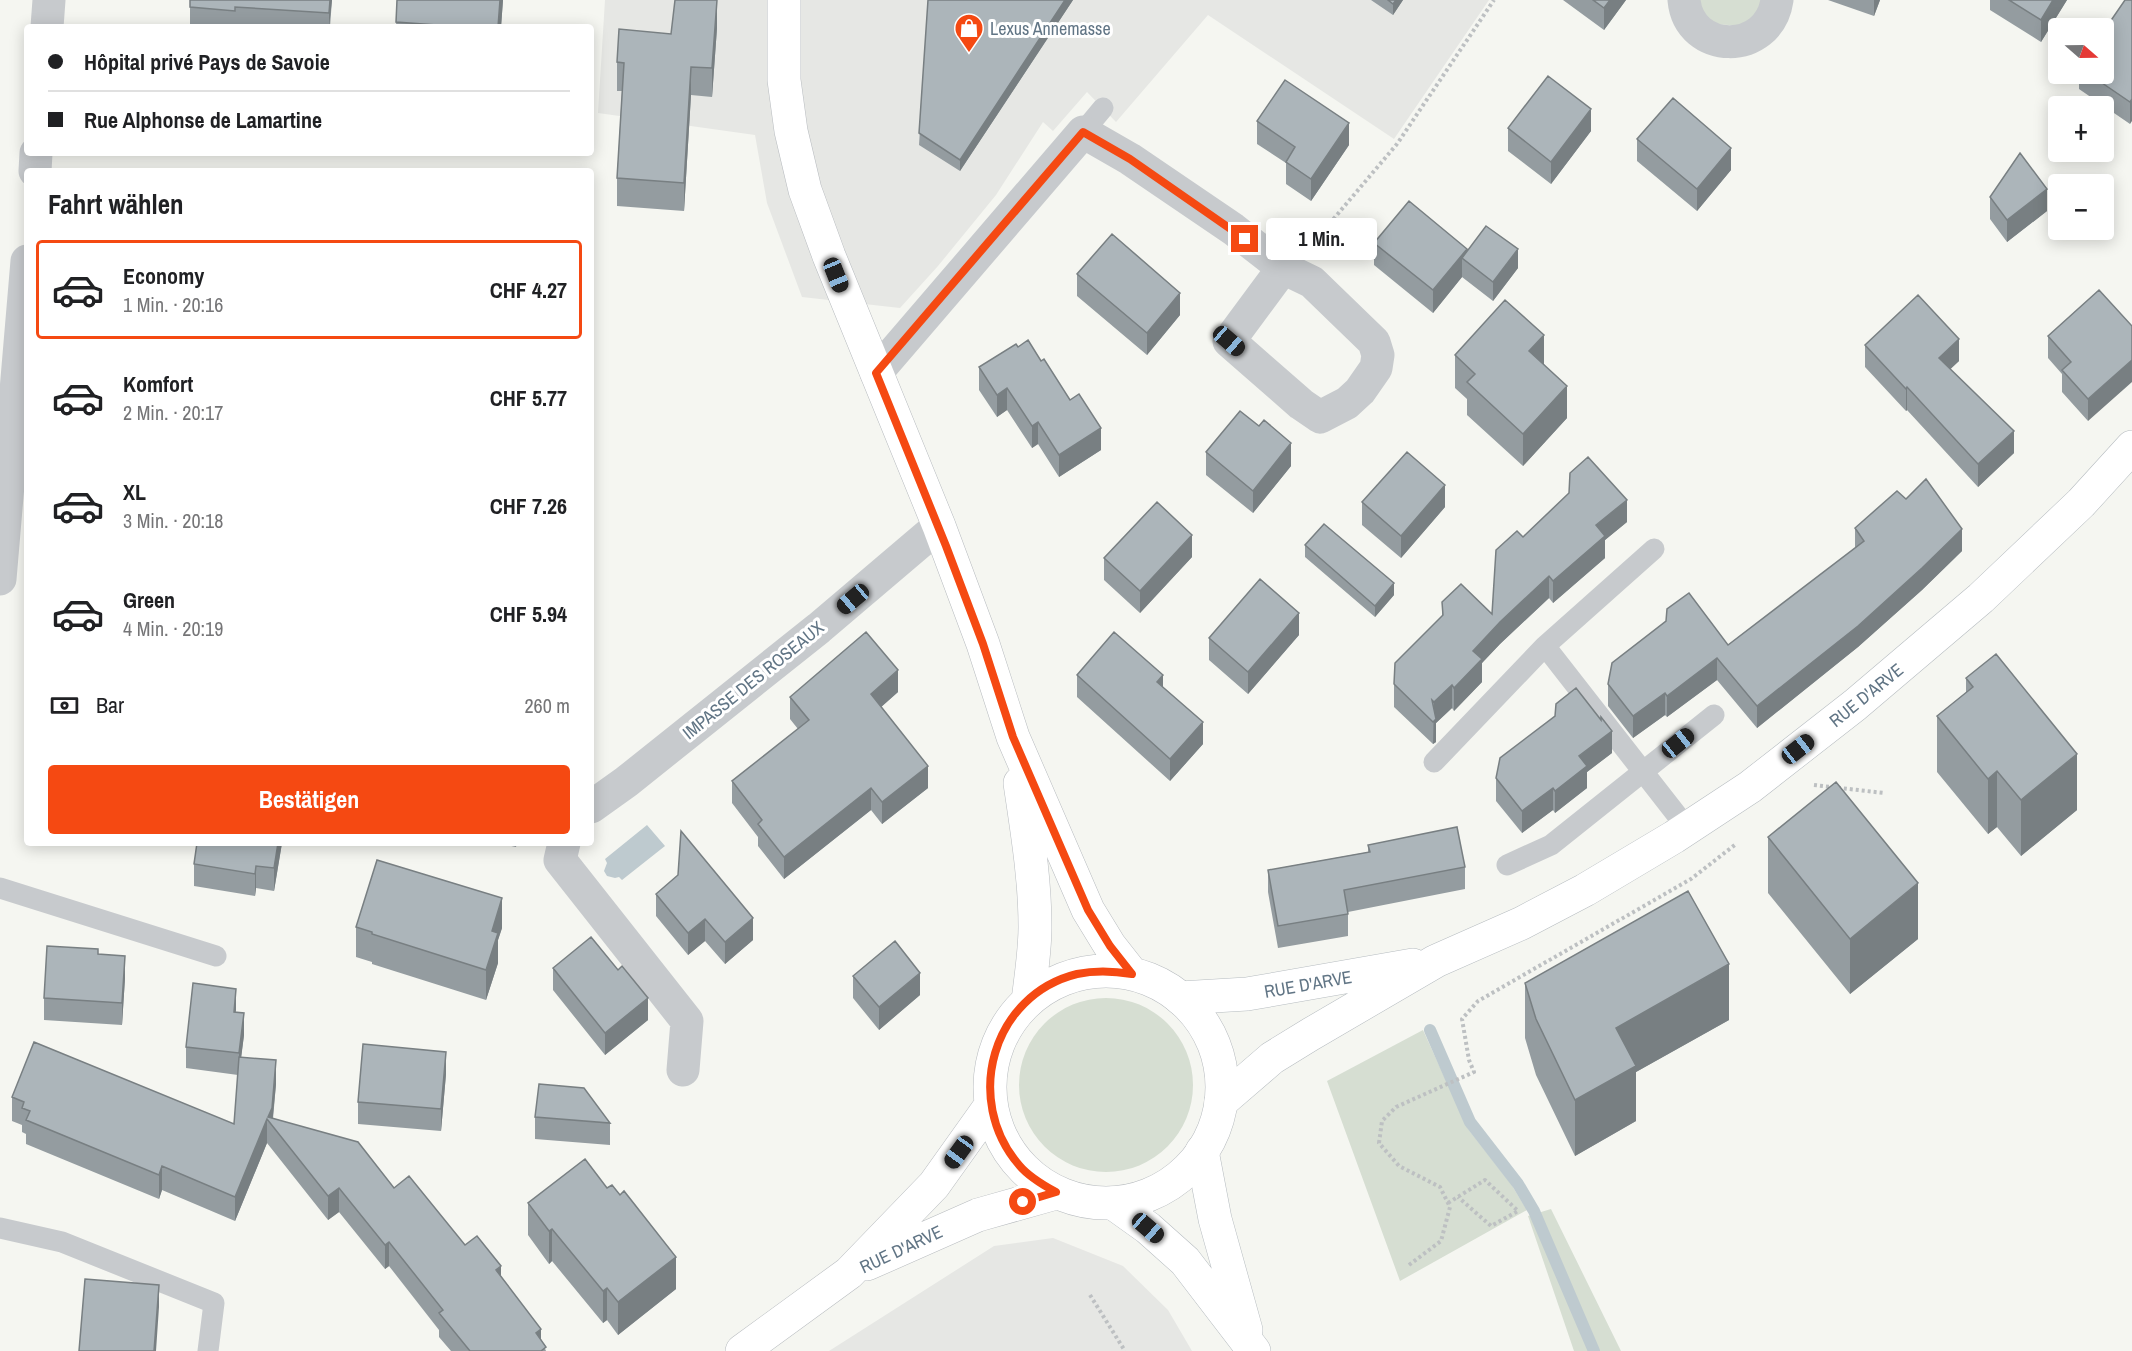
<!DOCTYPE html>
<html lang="de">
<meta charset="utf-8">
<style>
:root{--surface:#fff;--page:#f6f6f6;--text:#202124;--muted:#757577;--line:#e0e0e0;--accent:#f54912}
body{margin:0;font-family:"Archivo Narrow",sans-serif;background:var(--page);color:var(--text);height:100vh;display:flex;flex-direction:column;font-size:22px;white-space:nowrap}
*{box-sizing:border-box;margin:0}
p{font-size:20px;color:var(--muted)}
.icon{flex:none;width:33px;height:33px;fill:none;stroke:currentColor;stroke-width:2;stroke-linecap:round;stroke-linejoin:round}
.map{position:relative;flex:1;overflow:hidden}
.panel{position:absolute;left:24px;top:168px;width:570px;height:678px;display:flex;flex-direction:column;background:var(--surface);border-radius:6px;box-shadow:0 3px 15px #0003}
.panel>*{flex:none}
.guide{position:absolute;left:24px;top:24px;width:570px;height:132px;border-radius:6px;box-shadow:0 3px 15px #0003;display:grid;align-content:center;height:132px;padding:0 24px;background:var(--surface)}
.needle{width:39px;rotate:110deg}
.tools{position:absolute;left:2048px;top:18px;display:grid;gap:12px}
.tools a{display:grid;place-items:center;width:66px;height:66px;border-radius:6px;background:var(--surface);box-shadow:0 3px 15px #0003;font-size:30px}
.end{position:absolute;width:27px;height:27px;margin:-14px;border:8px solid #f54912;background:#fff;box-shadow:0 0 0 3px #fff}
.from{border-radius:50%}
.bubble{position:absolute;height:42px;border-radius:6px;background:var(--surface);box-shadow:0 3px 15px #0003;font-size:20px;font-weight:700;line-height:42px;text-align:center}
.car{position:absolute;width:18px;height:36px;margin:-18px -9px;border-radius:8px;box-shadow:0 0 4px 2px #0007;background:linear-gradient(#222 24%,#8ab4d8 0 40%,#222 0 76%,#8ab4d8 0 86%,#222 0)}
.guide b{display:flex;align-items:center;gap:21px;height:57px;font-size:22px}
.guide b+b{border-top:2px solid var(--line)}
.guide i{width:15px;height:15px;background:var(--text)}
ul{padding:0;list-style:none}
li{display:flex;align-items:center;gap:18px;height:99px;margin:0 12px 9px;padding:0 12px;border:3px solid transparent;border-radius:6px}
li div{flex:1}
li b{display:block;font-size:22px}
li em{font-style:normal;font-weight:700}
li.active{border-color:var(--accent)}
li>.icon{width:54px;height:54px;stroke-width:1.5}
h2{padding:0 24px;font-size:27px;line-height:72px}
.pay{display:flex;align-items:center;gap:15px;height:66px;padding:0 24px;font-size:22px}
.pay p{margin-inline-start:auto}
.cta{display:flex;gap:12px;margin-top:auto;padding:12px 24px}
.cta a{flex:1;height:69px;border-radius:6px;background:var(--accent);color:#fff;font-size:24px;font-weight:700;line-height:69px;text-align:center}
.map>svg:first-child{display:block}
.built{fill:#e6e7e4}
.green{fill:#d6ded2}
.water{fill:#becacf}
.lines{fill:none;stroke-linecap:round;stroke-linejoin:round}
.stream{stroke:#becacf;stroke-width:12}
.secondary-casing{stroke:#b6bcc0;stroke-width:34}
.primary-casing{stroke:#b7bbbf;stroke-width:34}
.path{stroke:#bdc0c2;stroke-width:4;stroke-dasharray:3 3;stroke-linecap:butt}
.lane{stroke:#c7cacd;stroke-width:21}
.street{stroke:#c7cacd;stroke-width:33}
.secondary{stroke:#fff;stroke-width:33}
.primary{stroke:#fff;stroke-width:33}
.wall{fill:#949ca0}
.shaded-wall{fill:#787f82}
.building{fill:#acb5ba;stroke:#787f82;stroke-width:1.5}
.route{stroke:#f54912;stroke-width:8}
.labels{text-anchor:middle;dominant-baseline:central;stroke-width:6;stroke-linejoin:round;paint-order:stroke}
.poi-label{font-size:18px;fill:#617585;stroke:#fff;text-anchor:start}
.street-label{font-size:18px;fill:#617585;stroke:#fff}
</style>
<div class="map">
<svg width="2132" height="1351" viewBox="0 0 2132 1351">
<rect width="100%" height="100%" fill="#f5f6f1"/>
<path class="built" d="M605,0H1489L1394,139L1208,15L1116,122L1087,92L1053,131L1043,122L996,195L938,266L900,308L802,297L767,203L755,135L598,113Z
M1053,1238L1123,1266L1168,1310L1192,1351H829L994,1246Z"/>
<path class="green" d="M1696,0H1765L1747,26L1710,24Z
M1019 1085a87 87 0 1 1 174 0a87 87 0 1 1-174 0Z
M1423,1030L1468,1129L1511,1184L1527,1210L1400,1281L1327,1081Z
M1551,1209L1621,1351H1574L1528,1216Z"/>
<path class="water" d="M647,825L665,846L622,880L619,877L615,878L607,876L604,871L607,863L605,859Z"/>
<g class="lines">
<path class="stream" d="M1430,1030L1470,1122L1518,1184L1534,1211L1594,1351"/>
<g class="secondary-casing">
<path id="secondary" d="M1180,998L1247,994L1413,965
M1221,1102L1272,1058L1311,1034L1436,961L1522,923L1585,890L1674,837L1750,787L1855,705L1981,598L2081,503L2132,447
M1202,1151L1215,1219L1246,1330
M1113,1203L1148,1228L1185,1261L1254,1351"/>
</g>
<g class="primary-casing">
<path id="primary" d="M784,0V80L791,131L805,190L829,256L939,526L983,644L1013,737L1088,910L1110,946L1132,974
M1020,783C1027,831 1035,878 1035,927C1035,951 1031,976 1028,1001
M990 1087a116 116 0 1 1 232 0a116 116 0 1 1-232 0Z
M867,1264L978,1215L1056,1193
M742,1351L849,1273L934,1185L991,1105"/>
</g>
<path class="path" d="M1314,242L1397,144L1494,0
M1814,785L1884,793
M1448,1203L1485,1180L1518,1211L1491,1226L1458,1197
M1409,1265L1441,1241L1450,1207L1440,1187L1399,1166L1379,1143L1382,1121L1396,1107L1474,1072L1469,1060L1462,1019L1478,1001L1691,879L1736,844
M1090,1295L1125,1351"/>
<path class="lane" d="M1083,132L1103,108
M1654,549L1545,646L1687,828
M1434,762L1545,646
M1507,865L1551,845L1714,715
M0,888L216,956
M0,1228L62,1242L214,1303L208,1351"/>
<path class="street" d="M1684,0C1689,55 1769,56 1777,0
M47,27L49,0
M35,171L36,153
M876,373L1083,132L1130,159L1233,229L1283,268L1312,282L1374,342L1378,355L1376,368L1360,391L1347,403L1320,417L1301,404L1229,341L1283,268
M0,579L27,261
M591,807L626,782L819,628L939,526
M564,843L560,860L687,1021L683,1070"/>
<use href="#secondary" class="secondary"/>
<use href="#primary" class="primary"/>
</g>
<path class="wall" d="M190,0H332L330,27H190Z
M397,0H503L501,27H396Z
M928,0H1073L960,171L919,145Z
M1371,0H1403L1393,15Z
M1563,0H1626L1604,30Z
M1828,0H1880L1874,16Z
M1990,0H2067L2041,42L1990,10Z
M2132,0L2130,124L2079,89V74H2103Z
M717,28L712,97L691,95L684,211L617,206V178L622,91H617V62L671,34Z
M1257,121L1349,145L1311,201L1286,184V163L1257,144Z
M1508,128L1591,131L1551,184L1508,151Z
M1637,139L1731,170L1697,211L1637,161Z
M1990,197L2047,211L2007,242L1990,219Z
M1374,243L1467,252L1518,268L1493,301L1462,277L1433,313L1374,265Z
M1077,274L1180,315L1147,355L1077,296Z
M2099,290L2088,421L2062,392V374L2048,358V336Z
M1865,345L1959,361L1950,369L2014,453L1978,487L1907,410L1906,411L1865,367Z
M1455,355L1544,364L1567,418L1523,466L1467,415V399L1455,388Z
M1041,361L1101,450L1059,477L1038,444L1032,448L1007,410L997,417L979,390V367Z
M1206,452L1291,466L1253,513L1206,475Z
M1362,502L1445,507L1401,558L1362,525Z
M1627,522L1605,540V558L1553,603L1549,598L1500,644L1482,663V682L1454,711L1452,708L1436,723V742L1433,744L1394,707V684L1442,616V602L1492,614L1523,537Z
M1855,528L1962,551L1922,590L1858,647L1757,728L1717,680L1667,717L1665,715L1633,738L1608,706V684L1728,645L1855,549Z
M1305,545L1394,595L1375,617L1305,557Z
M1192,557L1140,613L1104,580V558Z
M1299,635L1248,694L1209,660V638Z
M1077,675L1163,687L1203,744L1170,781L1077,697Z
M1966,678L2077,810L2021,856L1997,827L1988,834L1937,772V716L1966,693Z
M898,692L881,707L928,788L882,824L871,810L784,879L758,846V837L732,803V781L798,729L790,719V697Z
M1612,753L1587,772V788L1555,813L1553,810L1522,833L1496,801V778Z
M1768,837L1918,939L1850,994L1768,893Z
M197,843H282L274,891L256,888L255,896L194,886V864Z
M498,843H517L516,847Z
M1368,845L1465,867V889L1348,912V936L1278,948L1268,892V870L1368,852Z
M656,894L753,940L725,964L705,941L688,955L656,916Z
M356,927L502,928L498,940V963L486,1000L372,964V962L356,957Z
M98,954L125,978L122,1025L44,1020V998Z
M553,968L618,970L648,1020L605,1055L553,990Z
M853,976L920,995L879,1030L853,998Z
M1525,983L1729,1020L1636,1072V1121L1575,1156L1536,1075L1525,1038Z
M236,1012L244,1035L241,1057L276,1084L273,1119L394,1188L465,1245L501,1276L541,1339L546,1351H451L439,1337V1330L389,1266L385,1269L339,1212L328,1220L267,1143L235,1221L162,1190L159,1199L26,1144V1134L22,1132V1125L12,1121V1097L234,1124L238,1075L186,1068V1047Z
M446,1074L441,1131L358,1124V1102Z
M535,1117L610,1123V1145L535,1139Z
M528,1203L676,1289L618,1335L607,1320L603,1323L552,1261L549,1264L528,1235Z"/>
<path class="shaded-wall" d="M330,0H332L329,27V13Z
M500,0H503L501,27H498Z
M717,0V28L712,97V68Z
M1065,0H1073L960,171V160Z
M1396,0H1403L1393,15V4Z
M1610,0H1626L1604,30V8Z
M1874,0H1880L1874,16Z
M2053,0H2067L2041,42V20Z
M691,67V95L684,211V183Z
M2132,99V121L2130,124V102Z
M1591,109V131L1551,184V162Z
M1349,123V145L1311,201V179Z
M1731,148V170L1697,211V189Z
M2047,189V211L2007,242V220Z
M1467,249V262L1462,258V277L1433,313V290Z
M1518,249V268L1493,301V282Z
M1180,293V315L1147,355V333Z
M1544,335V368L1529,351Z
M1959,339V361L1939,380V358Z
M2132,360V382L2088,421V399Z
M1567,386V418L1523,466V434Z
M1907,387V410L1906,411V389Z
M1007,388V410L997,417V395Z
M1038,422V444L1032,448V426Z
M1101,428V450L1059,477V455Z
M2014,431V453L1978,487V464Z
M1291,443V466L1253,513V491Z
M1445,485V507L1401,558V536Z
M1627,500V522L1605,540V558L1553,603V581L1596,525Z
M1962,529V551L1922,590L1858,647L1757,728V706Z
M1192,535V557L1140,613V591Z
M1549,576V598L1500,644L1482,663V682L1454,711V688L1473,651L1500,622Z
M1394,583V595L1375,617V606Z
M1299,613V635L1248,694V672Z
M1717,658V680L1667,717V696Z
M898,670V692L871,716V694Z
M1163,675V697L1157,682Z
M1452,685V708L1436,723V742L1433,744L1434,702Z
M1665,693V715L1633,738V716Z
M1203,722V744L1170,781V759Z
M1612,731V753L1587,772V788L1555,813V791L1579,756Z
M2077,754V810L2021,856V800Z
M928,766V788L882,824V802Z
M1997,771V827L1988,834V779Z
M871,788V810L784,879V857Z
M1553,788V810L1522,833V811Z
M278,843H282L274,891V868Z
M256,866V888L255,896V874Z
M1918,883V939L1850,994V939Z
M502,898V928L498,940V963L486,1000V970L492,931Z
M753,918V940L725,964V942Z
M705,919V941L688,955V933Z
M125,956V978L122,1025V1003Z
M1729,964V1020L1636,1072V1121L1575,1156V1100L1616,1028Z
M920,973V995L879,1030V1007Z
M236,989V1010L234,1033V1012Z
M648,998V1020L605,1055V1033Z
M244,1013V1035L239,1075V1053Z
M446,1052V1074L441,1131V1109Z
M276,1060V1084L272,1125L268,1117Z
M267,1119V1143L235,1221V1197Z
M162,1166V1190L159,1199V1175Z
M339,1188V1212L328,1220V1196Z
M552,1229V1261L549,1264V1231Z
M389,1242V1266L385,1269V1245Z
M676,1257V1289L618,1335V1302Z
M501,1266V1290L496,1270Z
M159,1285V1307L156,1351H154Z
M607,1288V1320L603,1323V1291Z
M541,1329V1351L536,1333Z"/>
<path class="building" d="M190,0H330L329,13L235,7V11L190,7Z
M397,0H500L498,27H464L396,22Z
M675,0H717L712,68L691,67L684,183L617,178L624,63L617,62L619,29L671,34Z
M928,0H1065L960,160L919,133Z
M1388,0H1396L1393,4Z
M1593,0H1610L1604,8Z
M2009,0H2053L2041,20Z
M2125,0H2132V99L2130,102L2089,74H2103V32Z
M1548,76L1591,109L1551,162L1508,128Z
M1285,80L1349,123L1311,179L1286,162L1295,147L1257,121Z
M1673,98L1731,148L1697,189L1637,139Z
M2020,153L2047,189L2007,220L1990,197Z
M1409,201L1467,249L1433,290L1374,243Z
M1486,226L1518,249L1493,282L1462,258Z
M1112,234L1180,293L1147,333L1077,274Z
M2099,290L2132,326V360L2088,399L2062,370L2071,362L2048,336Z
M1918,295L1959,339L1939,358L2014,431L1978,464L1907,387L1906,389L1865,345Z
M1505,300L1544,335L1529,351L1567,386L1523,434L1467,382L1475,374L1455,355Z
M1028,340L1041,361L1044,359L1070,400L1079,394L1101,428L1059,455L1038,422L1032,426L1007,388L997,395L979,367L1016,344L1018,347Z
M1240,411L1259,426L1264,420L1291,443L1253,491L1206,452Z
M1407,452L1445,485L1401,536L1362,502Z
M1588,457L1627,500L1596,525L1605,536L1553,581L1549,576L1500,622L1473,651L1482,659L1454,688L1452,685L1434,702L1432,700L1436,719L1433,722L1394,684L1395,663L1443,615L1442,602L1461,584L1492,614L1496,550L1517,531L1523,537L1569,493L1570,473Z
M1926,479L1962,529L1922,568L1858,626L1757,706L1717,658L1667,696L1665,693L1633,716L1608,684L1612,663L1666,621L1667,609L1689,593L1728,645L1864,541L1855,528L1897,491L1906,499Z
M1157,502L1192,535L1140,591L1104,558Z
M1324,524L1394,583L1375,606L1305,545Z
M1260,579L1299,613L1248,672L1209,638Z
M866,632L898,670L871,694L928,766L882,802L871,788L784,857L758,824L762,820L732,781L809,720L790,697Z
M1114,632L1163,675L1157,682L1203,722L1170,759L1077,675Z
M1996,654L2077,754L2021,800L1997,771L1988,779L1937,716L1973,687L1966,678Z
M1576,688L1601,720V717L1612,731L1579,756L1587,766L1555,791L1553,788L1522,811L1496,778L1500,758L1555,716L1556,704Z
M1836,782L1918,883L1850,939L1768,837Z
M1457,827L1465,867L1344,890L1348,914L1278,926L1268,870L1370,852L1368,845Z
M681,831L753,918L725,942L705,919L688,933L656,894L678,875Z
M197,843H278L274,868L256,866L255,874L194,864Z
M377,860L502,898L492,931L498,933L486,970L372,934V932L356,927Z
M1688,891L1729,964L1616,1028L1636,1066L1575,1100L1536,1019L1525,983Z
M591,937L618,970L622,966L648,998L605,1033L553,968Z
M895,941L920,973L879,1007L853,976Z
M47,946L98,949V954L125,956L122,1003L44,998Z
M193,983L236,989L234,1012L244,1013L239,1053L186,1047Z
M34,1042L234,1124L239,1057L276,1060L272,1108L268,1117L358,1142L394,1188L409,1176L465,1245L477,1236L501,1266L496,1270L541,1329L536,1333L546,1347L541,1351H470L439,1313L443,1310L389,1242L385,1245L339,1188L328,1196L267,1119L235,1197L162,1166L159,1175L26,1120L30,1111L22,1108L24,1102L12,1097Z
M363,1044L446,1052L441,1109L358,1102Z
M539,1084L584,1088L610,1123L535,1117Z
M585,1159L607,1188L612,1185L620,1195L624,1191L676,1257L618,1302L607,1288L603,1291L552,1229L549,1231L528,1203Z
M85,1279L159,1285L154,1351H79Z"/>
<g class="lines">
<path class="route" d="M1023,1202L1056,1192C1043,1185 1029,1177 1019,1165C963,1100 992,995 1077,974C1096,970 1114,971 1132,974L1110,946L1088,910L1013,737L983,644L946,546L876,373L1083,132L1130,159L1245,239"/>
</g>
<defs>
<g id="shop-pin" transform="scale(1.5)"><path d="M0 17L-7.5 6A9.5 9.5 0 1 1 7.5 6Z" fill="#f54912" stroke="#fff"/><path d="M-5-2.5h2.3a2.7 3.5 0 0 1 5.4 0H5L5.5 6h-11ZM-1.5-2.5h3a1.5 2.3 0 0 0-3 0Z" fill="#fff"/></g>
</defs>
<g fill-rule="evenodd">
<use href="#shop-pin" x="969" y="28"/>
</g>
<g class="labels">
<g class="poi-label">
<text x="990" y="28">Lexus Annemasse</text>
</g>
<g class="street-label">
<text transform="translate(753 680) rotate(-39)">IMPASSE DES ROSEAUX</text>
<text transform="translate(1866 695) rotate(-39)">RUE D'ARVE</text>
<text transform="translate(1308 984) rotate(-10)">RUE D'ARVE</text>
<text transform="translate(901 1249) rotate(-25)">RUE D'ARVE</text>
</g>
</g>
</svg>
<div class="tools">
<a><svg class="needle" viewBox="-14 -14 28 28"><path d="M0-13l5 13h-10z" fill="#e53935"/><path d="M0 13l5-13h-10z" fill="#757577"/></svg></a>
<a>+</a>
<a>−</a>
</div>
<i class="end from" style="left:1023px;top:1202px"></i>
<i class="end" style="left:1245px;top:239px"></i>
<div class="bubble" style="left:1266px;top:218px;width:111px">1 Min.</div>
<i class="car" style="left:836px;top:275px;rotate:158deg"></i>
<i class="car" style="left:1229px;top:341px;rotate:131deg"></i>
<i class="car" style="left:853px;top:599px;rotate:230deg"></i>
<i class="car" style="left:1678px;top:743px;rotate:51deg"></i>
<i class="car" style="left:1798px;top:749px;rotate:52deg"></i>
<i class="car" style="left:959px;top:1152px;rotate:216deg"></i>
<i class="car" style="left:1148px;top:1228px;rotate:131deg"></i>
<div class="guide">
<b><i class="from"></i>Hôpital privé Pays de Savoie</b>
<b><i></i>Rue Alphonse de Lamartine</b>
</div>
<section class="panel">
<h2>Fahrt wählen</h2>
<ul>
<li class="active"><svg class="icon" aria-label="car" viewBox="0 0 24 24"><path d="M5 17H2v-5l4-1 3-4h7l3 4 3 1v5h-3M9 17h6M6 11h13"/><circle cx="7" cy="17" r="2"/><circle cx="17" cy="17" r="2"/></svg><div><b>Economy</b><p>1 Min. · 20:16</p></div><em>CHF 4.27</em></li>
<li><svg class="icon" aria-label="car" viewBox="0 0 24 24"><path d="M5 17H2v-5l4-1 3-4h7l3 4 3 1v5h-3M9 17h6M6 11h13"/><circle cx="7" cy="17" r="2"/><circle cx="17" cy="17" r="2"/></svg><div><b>Komfort</b><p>2 Min. · 20:17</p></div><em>CHF 5.77</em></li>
<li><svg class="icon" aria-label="car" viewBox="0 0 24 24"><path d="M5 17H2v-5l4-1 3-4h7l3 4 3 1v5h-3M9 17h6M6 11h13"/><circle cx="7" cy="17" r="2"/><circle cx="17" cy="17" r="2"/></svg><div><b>XL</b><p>3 Min. · 20:18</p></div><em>CHF 7.26</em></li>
<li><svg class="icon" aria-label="car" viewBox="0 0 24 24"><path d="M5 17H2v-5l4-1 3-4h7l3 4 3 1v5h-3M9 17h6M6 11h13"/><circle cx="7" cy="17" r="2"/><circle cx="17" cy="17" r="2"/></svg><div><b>Green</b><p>4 Min. · 20:19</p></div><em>CHF 5.94</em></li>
</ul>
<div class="pay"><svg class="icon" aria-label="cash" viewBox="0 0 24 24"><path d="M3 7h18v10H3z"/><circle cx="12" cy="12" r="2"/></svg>Bar<p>260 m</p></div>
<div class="cta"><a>Bestätigen</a></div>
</section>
</div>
